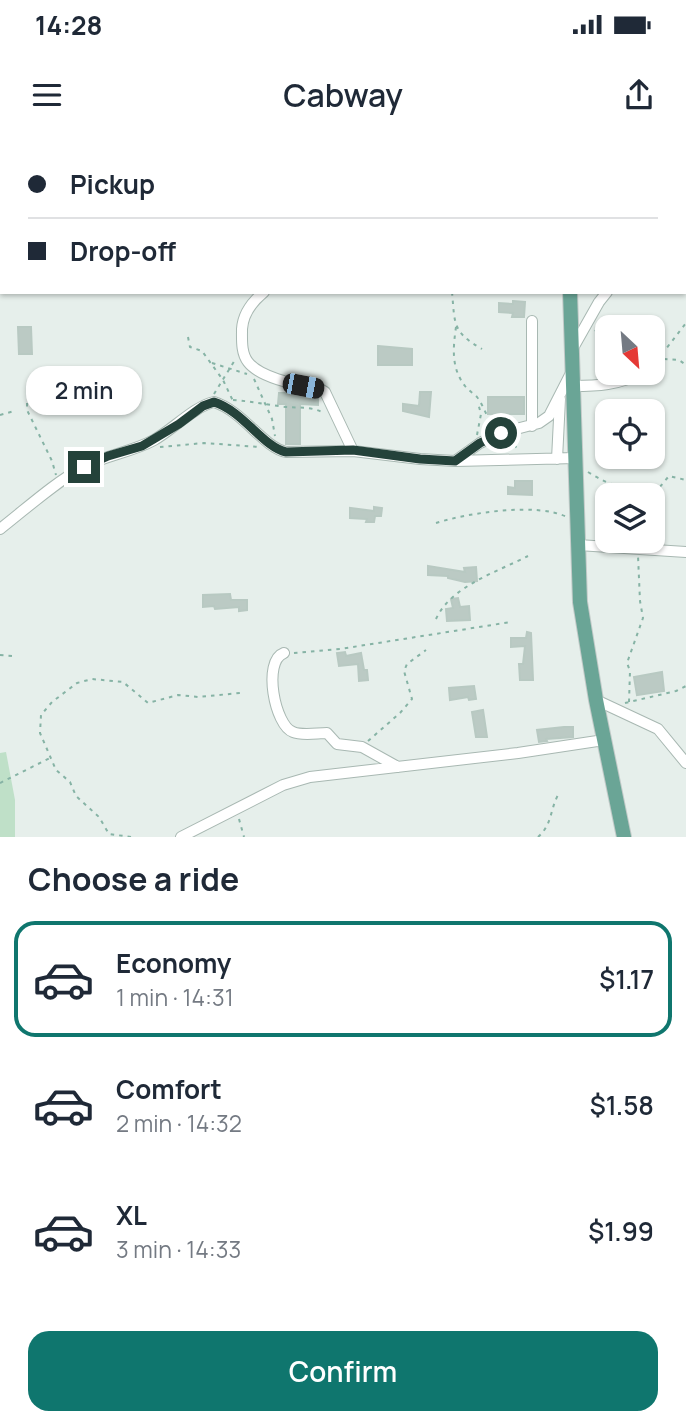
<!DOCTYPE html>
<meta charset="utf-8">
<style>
:root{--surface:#fff;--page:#f2f2f3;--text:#1f2937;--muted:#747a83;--line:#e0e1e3;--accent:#0f766e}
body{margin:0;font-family:Manrope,sans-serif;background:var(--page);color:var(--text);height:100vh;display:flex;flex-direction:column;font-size:26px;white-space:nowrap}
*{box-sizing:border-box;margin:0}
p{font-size:23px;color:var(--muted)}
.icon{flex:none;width:38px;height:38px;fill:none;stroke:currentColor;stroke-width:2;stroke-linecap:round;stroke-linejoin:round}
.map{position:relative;height:697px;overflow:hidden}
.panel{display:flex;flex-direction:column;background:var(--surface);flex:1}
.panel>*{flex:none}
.top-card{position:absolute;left:0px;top:0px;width:686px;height:154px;box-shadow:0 2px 5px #0004;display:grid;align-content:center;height:154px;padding:0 28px;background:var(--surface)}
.needle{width:46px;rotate:154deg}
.buttons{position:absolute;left:595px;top:175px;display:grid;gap:14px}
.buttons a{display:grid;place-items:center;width:70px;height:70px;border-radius:14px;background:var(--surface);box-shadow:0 2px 5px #0004;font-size:35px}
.end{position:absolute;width:32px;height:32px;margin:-16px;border:9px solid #24423a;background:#fff;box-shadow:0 0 0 4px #fff}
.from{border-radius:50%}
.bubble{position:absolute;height:49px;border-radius:21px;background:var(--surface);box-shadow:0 2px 5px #0004;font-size:23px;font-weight:600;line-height:49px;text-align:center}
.car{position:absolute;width:21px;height:42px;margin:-21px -10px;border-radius:9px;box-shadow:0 0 5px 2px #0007;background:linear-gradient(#222 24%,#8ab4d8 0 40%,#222 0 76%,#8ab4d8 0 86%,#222 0)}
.top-card b{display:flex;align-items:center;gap:24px;height:66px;font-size:26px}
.top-card b+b{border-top:2px solid var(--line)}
.top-card i{width:18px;height:18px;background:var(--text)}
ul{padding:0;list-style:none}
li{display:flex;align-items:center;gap:21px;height:116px;margin:0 14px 10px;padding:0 14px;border:4px solid transparent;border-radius:21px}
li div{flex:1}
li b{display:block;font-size:26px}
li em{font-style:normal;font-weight:600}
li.current{border-color:var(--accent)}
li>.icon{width:63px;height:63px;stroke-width:1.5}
h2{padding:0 28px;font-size:32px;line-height:84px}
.button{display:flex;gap:14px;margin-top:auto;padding:14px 28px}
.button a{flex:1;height:80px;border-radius:21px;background:var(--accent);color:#fff;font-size:28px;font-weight:600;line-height:80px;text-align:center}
.status{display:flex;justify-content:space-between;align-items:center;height:49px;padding:0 35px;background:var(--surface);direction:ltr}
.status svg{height:19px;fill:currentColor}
header{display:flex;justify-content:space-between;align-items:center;height:91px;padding:0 28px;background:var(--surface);font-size:32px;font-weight:600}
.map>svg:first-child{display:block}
.green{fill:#bfe0c8}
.building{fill:#bbcac4;stroke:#b8c9c2;stroke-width:2}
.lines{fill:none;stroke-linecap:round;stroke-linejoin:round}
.minor-casing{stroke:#a8b8b2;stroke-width:12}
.major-casing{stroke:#c2cac8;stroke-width:16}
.path{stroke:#86b3a5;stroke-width:2;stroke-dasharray:3.5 5;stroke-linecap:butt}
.minor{stroke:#fff;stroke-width:10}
.major{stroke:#6aa596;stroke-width:14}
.route{stroke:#24423a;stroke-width:9}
</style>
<div class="status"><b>14:28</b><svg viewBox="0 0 49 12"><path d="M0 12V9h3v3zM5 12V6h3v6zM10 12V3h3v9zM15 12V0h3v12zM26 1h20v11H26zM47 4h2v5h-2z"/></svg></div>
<header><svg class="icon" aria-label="menu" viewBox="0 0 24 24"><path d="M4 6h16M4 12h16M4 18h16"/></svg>Cabway<svg class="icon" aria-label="share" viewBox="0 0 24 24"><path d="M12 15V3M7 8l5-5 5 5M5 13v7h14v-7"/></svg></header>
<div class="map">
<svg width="686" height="697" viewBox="0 0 686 697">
<rect width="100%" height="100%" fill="#e6efeb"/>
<path class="green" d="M6,612L15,660V697H0V613Z"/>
<path class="building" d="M513,161L525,162L524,177H512L513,173L499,172V163L513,164Z
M18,187H31L32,214H19Z
M378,206L412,209V225H378Z
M420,252H431L429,277L403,271V264L419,266Z
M279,253H299L318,257V265L300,264V304H286V264H278Z
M488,257H524V274H488Z
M515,341H532V355L508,354V347L515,348Z
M374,367L382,368L381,376H375L374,382H366L367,379L350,378V368L374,371Z
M428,426L465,432L464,428L476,427L477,441L465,442L448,438V436L428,435Z
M230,454L231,460H247V470L239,471V467L215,469L214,466L203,467V455Z
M458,458L460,467L469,466L470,480L447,481L446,469L453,468L451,459Z
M527,492L531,493L533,540H520L519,524H523L525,506L511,507V498H526Z
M345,512L346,516L361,513L364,530H367L368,540L359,541L358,524L339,526L337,513Z
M662,532L664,551L637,555L634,537Z
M474,546L476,559L469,560L468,557L450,560L449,548Z
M483,570L487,597H476L472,572Z
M564,587H573V597L546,599L547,601L539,602L537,590Z"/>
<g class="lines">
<g class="minor-casing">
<path id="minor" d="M684,67L686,65
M264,152C253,161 243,174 242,189C242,200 241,213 248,222C261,239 300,245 320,249L325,252L353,311
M532,181V286
M573,208L599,162L607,152
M653,224L655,222
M573,246C597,246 619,245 641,233
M557,319L560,259
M455,321L480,303L501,293L539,283L549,276L571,233
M0,389C27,368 53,344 83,327C106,315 132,312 154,300C172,290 195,266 214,262C243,271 263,307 286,312L353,311L420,319L455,321L575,318
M578,405L686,412
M284,513C262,521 275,586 293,592C302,596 317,593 327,593L337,604L362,607L398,627
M596,560L658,589L686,623
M181,697L283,645L310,637L518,613L604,600"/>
</g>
<g class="major-casing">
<path id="major" d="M566,0V2
M570,152L580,462L596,560L624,697"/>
</g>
<path class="path" d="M617,2L619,0
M684,42H686
M452,152C455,184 452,192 482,209
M456,187C453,208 451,228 465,246C468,250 473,253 477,257C484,266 486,277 494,286
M595,190L598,193L607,191
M188,197L190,207L202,211L223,240L233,261
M662,214L686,183
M664,219L679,220L686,225
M212,223L247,234
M254,239L272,279L275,296
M214,254L235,220
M233,260C249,261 263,264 279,266C295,269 309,265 324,273
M27,263V270L52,321L56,335
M0,275L14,271
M477,295L481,274L478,263
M508,299L519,310
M160,307L204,303L259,307
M588,332C610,346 633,354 659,348L669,336L686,340
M436,383C468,373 536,362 567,377
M436,479C451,446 497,432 528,416
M294,513L340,509L511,482
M0,515L13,516
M629,562L630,531L627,523L643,478L640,461L638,416
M625,563L676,551L686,546
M368,601L400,573L412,559L404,531L407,524L426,510
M0,643L50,618
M239,679L244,697
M131,697L109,694L99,677L76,656L70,642L56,630L40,593L41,575L52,562L77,543L92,539L123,542L148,563L178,555L198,557L240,553
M538,697C552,685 550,670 558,655"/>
<use href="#minor" class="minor"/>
<use href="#major" class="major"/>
</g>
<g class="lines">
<path class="route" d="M84,327L108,316L142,306L179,284L203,266L214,262C243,271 263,307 286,312L353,310L420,319L455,321L480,303L501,293"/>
</g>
</svg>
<div class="buttons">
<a><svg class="needle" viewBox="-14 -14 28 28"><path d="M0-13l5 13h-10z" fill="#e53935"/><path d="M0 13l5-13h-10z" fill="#747a83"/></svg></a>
<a><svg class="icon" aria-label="locate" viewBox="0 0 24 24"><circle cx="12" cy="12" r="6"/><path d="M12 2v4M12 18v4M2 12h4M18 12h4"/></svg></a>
<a><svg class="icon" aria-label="layers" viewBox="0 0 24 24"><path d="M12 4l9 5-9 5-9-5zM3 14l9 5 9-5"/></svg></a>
</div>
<i class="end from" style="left:501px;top:293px"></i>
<i class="end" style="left:84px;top:327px"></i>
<div class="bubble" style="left:26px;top:226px;width:116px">2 min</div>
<i class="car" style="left:303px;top:246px;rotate:101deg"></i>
<div class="top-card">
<b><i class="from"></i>Pickup</b>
<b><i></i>Drop-off</b>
</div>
</div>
<section class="panel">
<h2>Choose a ride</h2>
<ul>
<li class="current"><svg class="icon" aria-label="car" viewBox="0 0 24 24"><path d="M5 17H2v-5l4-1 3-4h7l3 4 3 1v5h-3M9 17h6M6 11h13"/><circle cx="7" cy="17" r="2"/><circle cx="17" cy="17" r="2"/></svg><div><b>Economy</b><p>1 min · 14:31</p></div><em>$1.17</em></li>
<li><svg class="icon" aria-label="car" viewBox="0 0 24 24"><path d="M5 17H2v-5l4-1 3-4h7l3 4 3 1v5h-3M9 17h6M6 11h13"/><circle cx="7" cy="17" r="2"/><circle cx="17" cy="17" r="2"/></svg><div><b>Comfort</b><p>2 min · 14:32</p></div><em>$1.58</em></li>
<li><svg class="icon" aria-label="car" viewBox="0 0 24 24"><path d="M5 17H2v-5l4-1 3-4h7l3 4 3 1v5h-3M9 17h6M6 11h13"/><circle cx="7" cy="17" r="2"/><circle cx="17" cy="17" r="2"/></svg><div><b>XL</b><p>3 min · 14:33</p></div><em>$1.99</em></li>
</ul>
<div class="button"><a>Confirm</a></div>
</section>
